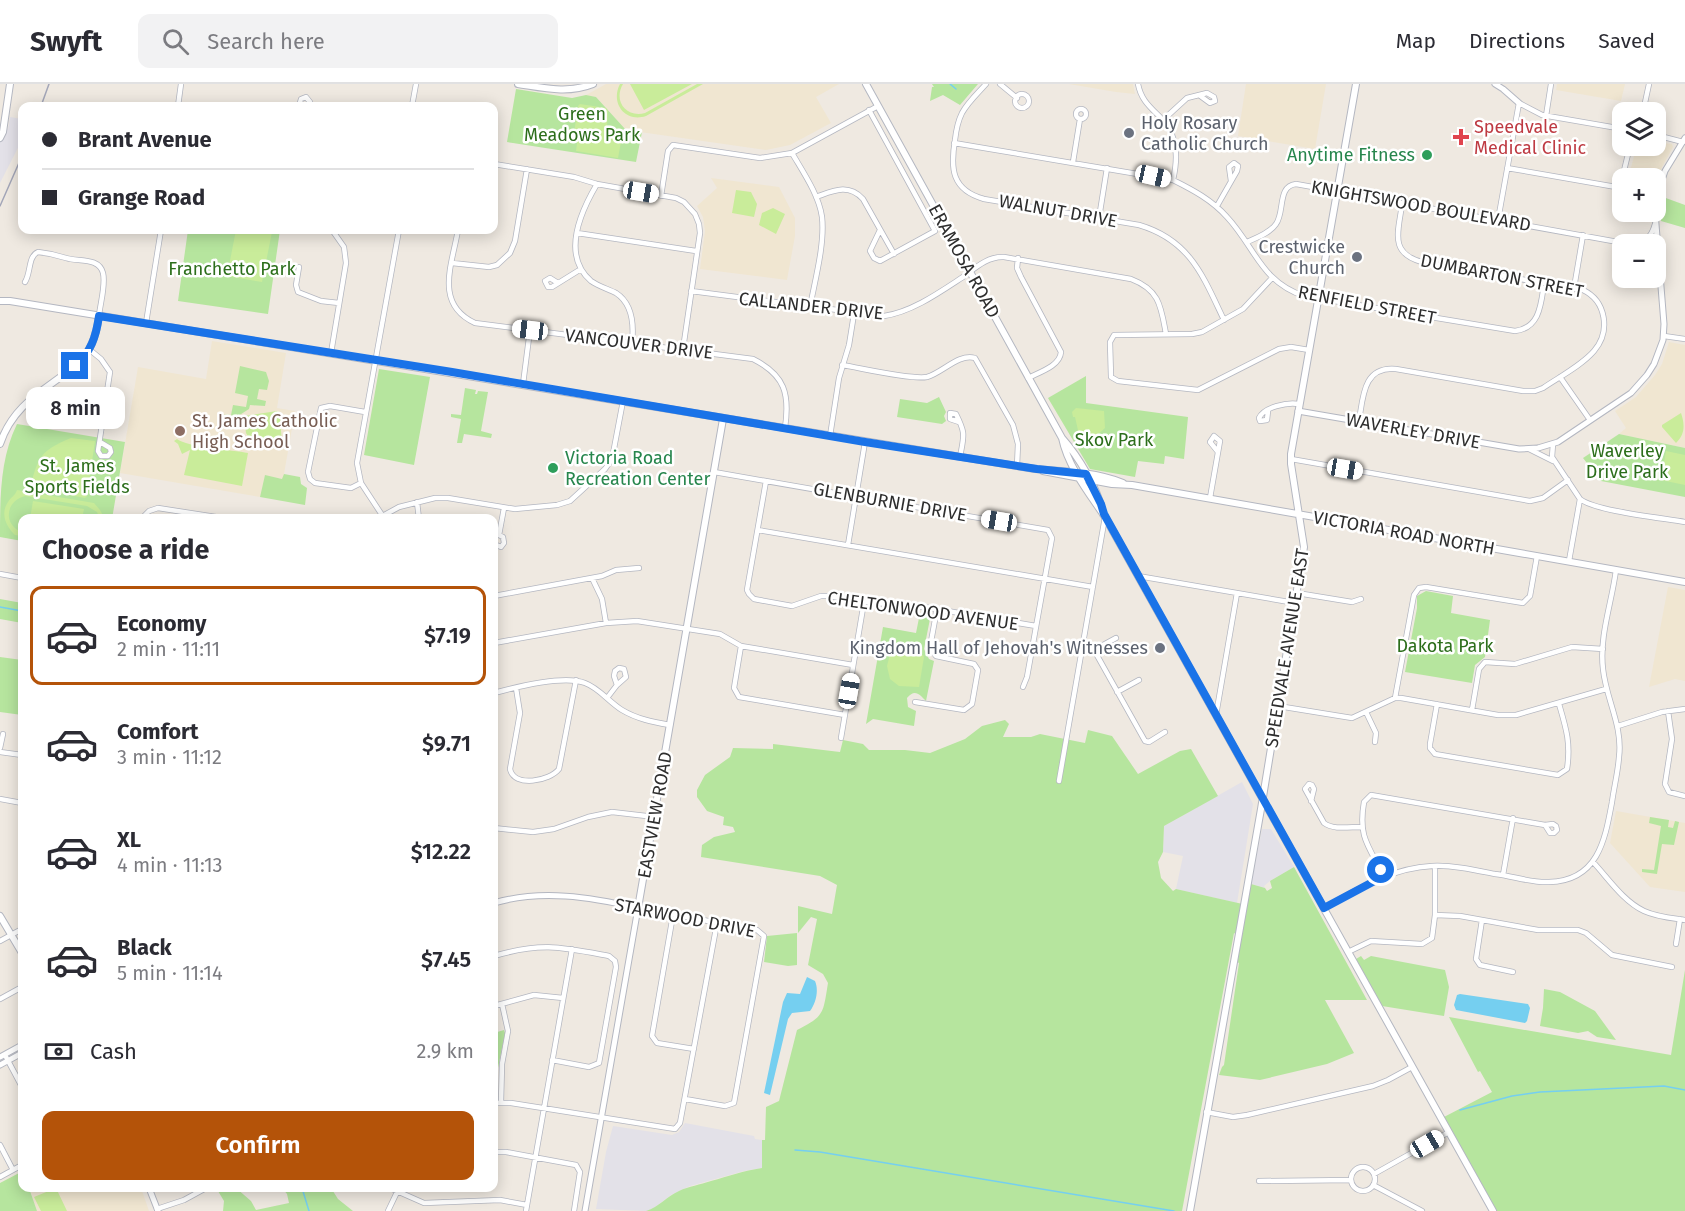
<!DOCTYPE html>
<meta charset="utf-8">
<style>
:root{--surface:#fff;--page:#f2f2f3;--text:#2b2b33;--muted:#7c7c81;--line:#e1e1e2;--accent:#b45309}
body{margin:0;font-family:"Fira Sans",sans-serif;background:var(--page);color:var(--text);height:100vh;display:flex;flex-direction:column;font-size:22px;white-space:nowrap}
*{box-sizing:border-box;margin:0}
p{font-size:20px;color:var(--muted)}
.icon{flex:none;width:33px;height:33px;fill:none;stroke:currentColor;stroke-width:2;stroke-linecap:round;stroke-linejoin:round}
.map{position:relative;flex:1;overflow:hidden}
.side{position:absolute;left:18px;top:430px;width:480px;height:678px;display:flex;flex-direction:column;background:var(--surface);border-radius:12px;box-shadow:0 3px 15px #0003}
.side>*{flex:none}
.hud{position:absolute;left:18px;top:18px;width:480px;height:132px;border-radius:12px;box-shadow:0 3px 15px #0003;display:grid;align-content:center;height:132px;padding:0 24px;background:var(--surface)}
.buttons{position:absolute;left:1612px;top:18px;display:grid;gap:12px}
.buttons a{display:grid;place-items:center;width:54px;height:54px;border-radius:12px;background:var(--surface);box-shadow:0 3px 15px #0003;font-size:30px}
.end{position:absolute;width:27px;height:27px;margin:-14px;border:8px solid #1a73e8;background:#fff;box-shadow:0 0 0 3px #fff}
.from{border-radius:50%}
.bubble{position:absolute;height:42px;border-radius:12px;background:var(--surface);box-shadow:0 3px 15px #0003;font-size:20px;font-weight:600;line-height:42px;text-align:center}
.car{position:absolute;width:18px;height:36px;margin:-18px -9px;border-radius:8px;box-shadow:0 0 4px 2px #0007;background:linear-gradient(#fff 24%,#345 0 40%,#fff 0 76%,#345 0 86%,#fff 0)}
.hud b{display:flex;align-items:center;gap:21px;height:57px;font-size:22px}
.hud b+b{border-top:2px solid var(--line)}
.hud i{width:15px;height:15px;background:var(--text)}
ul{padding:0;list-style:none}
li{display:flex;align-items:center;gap:18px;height:99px;margin:0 12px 9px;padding:0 12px;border:3px solid transparent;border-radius:12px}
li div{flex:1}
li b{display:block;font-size:22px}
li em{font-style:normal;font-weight:600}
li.on{border-color:var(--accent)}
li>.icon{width:54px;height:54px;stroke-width:1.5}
h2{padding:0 24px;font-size:27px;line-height:72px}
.pay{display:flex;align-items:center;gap:15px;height:66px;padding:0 24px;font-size:22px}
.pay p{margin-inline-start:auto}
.button{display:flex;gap:12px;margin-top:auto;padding:12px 24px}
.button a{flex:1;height:69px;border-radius:12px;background:var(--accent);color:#fff;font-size:24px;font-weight:600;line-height:69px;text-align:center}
header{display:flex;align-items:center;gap:36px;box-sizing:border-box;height:84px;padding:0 30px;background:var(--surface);border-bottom:2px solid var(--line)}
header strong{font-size:28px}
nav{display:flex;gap:33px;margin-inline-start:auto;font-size:21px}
.search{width:420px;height:54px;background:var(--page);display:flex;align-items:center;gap:15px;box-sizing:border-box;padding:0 21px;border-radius:12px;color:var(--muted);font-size:22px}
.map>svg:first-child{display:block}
.industrial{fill:#e3e1e8}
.education{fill:#f0e6d1}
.green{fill:#b6e59e}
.pitch{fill:#c9ec9a}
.water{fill:#75cff0}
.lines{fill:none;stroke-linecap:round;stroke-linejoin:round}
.stream{stroke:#75cff0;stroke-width:1.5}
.minor-casing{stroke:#b4b7c1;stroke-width:6}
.tertiary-casing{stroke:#b4b7c1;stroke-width:7}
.secondary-casing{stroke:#b4b7c1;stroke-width:8}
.minor{stroke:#fff;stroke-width:4.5}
.tertiary{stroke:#fff;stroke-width:5}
.secondary{stroke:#fff;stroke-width:6}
.rail{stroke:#a3a6b8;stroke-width:1.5}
.route{stroke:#1a73e8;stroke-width:8}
.worship-dot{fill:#6b7280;stroke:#fff;stroke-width:2}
.health-dot{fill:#e0444e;stroke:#fff;stroke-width:2}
.leisure-dot{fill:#2e9e5b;stroke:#fff;stroke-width:2}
.education-dot{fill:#8d6e63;stroke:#fff;stroke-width:2}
.labels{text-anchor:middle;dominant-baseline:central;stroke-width:5;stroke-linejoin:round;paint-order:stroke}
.park-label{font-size:18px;fill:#2c6e1b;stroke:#fff}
.worship-label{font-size:18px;fill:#5b616d;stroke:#fff;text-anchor:end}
.health-label{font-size:18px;fill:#be3a42;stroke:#fff;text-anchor:start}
.leisure-label{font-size:18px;fill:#27864d;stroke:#fff;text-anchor:end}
.street-label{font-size:18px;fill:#2e2e2e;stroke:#fff}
.education-label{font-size:18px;fill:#785e54;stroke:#fff;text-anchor:start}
</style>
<header>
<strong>Swyft</strong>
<div class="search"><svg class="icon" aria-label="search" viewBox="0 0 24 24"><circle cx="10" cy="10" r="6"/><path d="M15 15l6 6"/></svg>Search here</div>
<nav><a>Map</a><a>Directions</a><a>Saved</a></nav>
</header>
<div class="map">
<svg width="1685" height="1127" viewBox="0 0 1685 1127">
<rect width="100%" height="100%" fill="#efe9e1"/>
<path class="industrial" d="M10,33L22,35V56L0,99V44L8,45Z
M1242,698L1253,720L1237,819L1176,805L1183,772L1163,768L1164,742Z
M1262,745H1271L1294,783L1270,797L1264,802L1265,804L1251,800Z
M685,1039L754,1052L755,1055L762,1056V1084L744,1087L690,1102L671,1111L654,1124L646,1127L596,1125L606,1068L613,1042L672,1051L679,1048Z"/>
<path class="education" d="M606,0H839L816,13L831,39L790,61L766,66L626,46L596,13L586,11Z
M1069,0H1133L1135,10L1116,8Z
M1246,0H1326L1315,65L1238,52Z
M1557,0H1625L1621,17L1556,6Z
M1656,58L1672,60L1673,63L1656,94H1628L1637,62H1656Z
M711,94L779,103L795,134V152L787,196L700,185L705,147L703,133L697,122L717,104Z
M212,257L286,269L277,324L295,327L284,390L283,395L265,392L260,413L120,389L138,283L206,295Z
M1669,258L1685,261V364L1619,350L1626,344L1615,327L1636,313L1655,291L1662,280Z
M1668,503L1685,506V597L1675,595L1649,603Z
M1616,727L1685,739V808L1650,803L1610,759Z
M34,1104H141L149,1127H37L30,1106Z"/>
<path class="green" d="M932,0H978L960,21L943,11L930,17L932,3H934Z
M516,5L572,14L586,11L596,13L626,46L642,48L636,78L507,58Z
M1663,113L1685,121V144L1661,137Z
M188,146H280L268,230L178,217Z
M240,282L266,288L269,297L267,306L259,305L257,315L266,317L265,322L250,321L249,325L238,332L236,330L235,332L220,330L231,331L233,321L246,323L248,312L235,309Z
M379,285L430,293L414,381L364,371Z
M1086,292V319L1188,333L1184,375L1165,372L1164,380L1138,377L1135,393L1090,385L1048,314Z
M465,304L476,306L475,310H477L478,307L488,308L481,347L492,350L491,354L464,350L462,359H457L461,335L451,333V330L461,331Z
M939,313L946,328L944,332L946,337L942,340L897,333L900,315L927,319Z
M17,340L125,358L112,435H22V457L0,453C0,415 0,374 17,340Z
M1619,350L1685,364V413L1601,397L1583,374Z
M284,390L300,393L301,400L307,404L305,421L260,413L265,391L282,395Z
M1426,507L1453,512L1451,529L1490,536L1485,573L1475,581L1472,599L1405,588L1417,524V512Z
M0,515L22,519V539L0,535Z
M920,529L931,530L924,565L929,575L934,577L926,617C920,611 915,604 907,614L908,623L916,627L914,642L873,635L866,640L883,543L916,549Z
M0,573L22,576V631L0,628Z
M1005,636L1009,640L1003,653H1031L1040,650L1085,659L1088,646L1112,652L1138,690L1180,667L1191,665L1218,712L1164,742L1163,768L1158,778L1161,794L1173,807L1176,805L1247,821L1251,800L1265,804L1267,807L1272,804L1270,797L1294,783L1367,916H1325L1354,969L1327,980L1260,996L1219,991L1222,983L1224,981L1239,879L1237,878L1241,854L1234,849L1182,1127H646C659,1123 667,1112 679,1107C689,1102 700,1101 711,1097C729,1092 743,1087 762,1084V1056H765L766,1023L779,1017L797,946C825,932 823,929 828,899L823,890L808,881L817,835L811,833L798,849V822L832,830L837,801L820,792L701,773L702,761L714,753L735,748L733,743L723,741L724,733L707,727L697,713V706L705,691L730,673L733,664L773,665V660L840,668L843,656L863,660L869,666H905L930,669L965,655L982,642Z
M1650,733L1669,736L1668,743L1673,744L1675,737L1679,738L1674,761L1662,760L1657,790L1642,788V785L1654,786L1661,742L1649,739Z
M797,849V881L788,882L764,878L767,852Z
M1361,872L1364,876L1371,872L1445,886L1449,903L1444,932L1382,922L1356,875Z
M1685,886V1127H1495L1444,1033L1492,1008L1480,987L1478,988L1449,933L1671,971Z
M1544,905L1560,908L1595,927L1616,956L1597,953L1588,947L1578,949L1540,942L1543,924Z
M504,946L505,949L497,989L498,1014L494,1015V949Z
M21,1088L22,1104H29L37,1127H0V1099Z
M223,1104H236L251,1117L256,1126L289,1119L287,1110L282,1104H331L338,1115L353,1127H223L224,1117L218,1107Z"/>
<path class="pitch" d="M620,0H623C613,17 626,34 645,29L697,0H703L646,32C625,39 610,19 620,0Z
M630,0H692L644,26Z
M580,20L606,24L608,27L607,44L623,47L618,74L576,67L578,52L574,49L578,22Z
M736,106L751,108L757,120L754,133L732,129Z
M773,124L785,130L776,150L759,141L762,129Z
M236,146H260L272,148L262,198L227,192Z
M1076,324L1104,327L1105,344L1095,353L1080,355L1075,333H1073L1072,328Z
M277,327L280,330L282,362L268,364L253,361L246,349L244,332Z
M1681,329C1685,341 1685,350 1676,359L1662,343V341Z
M71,354L95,357L87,412L85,414L30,403C39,372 40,367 71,354Z
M177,355C187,363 233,366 248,369L242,402L184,391L190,366L182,370L178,360L174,357Z
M1666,367L1685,371V401L1661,396Z
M17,406L94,419L100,426L105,435H100L97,428L87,422L25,412C5,417 3,441 22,448V452L15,451C6,442 0,430 8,418C11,413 15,412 17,406Z
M33,417L84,425L82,435H30Z
M891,566L923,571L924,573L919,603L899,602L890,595L887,582Z
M56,1104L67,1127H41L34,1113Z"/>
<path class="water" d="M807,893L815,897C819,906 816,919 810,927L792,929L788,935L770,1011L764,1009L783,918L787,909L800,910Z
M1460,910L1528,920L1530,924L1527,937L1525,939L1456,926L1454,921L1457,911Z"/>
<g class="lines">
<path class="stream" d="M950,0L956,5
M0,523L22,527
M1460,1026L1512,1012L1540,1008L1664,1002L1685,1006
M795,1066L820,1068L1174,1127
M302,1104L309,1127"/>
<g class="minor-casing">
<path id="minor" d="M986,0C978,9 968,18 962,29C958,37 956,47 955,56C950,85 952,106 984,115L1139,141C1190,156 1203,192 1224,236
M1000,0L1017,14
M1138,0C1141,16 1150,23 1161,34C1178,51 1178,75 1173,96
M1015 17a7 7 0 1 1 14 0a7 7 0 1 1-14 0Z
M64,22H71
M178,22L181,0
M299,22L301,15L306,13L310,18L308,22
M412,22L416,0
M1076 30a5 5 0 1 1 10 0a5 5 0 1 1-10 0Z
M869,26L935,147L880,177L874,174L870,167L880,146
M1643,28L1649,0
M1546,32L1551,0
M1163,36L1187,14L1199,11L1210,19L1215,17L1214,13L1207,9L1199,11
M1656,51L1683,58
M954,59L1173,96C1193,106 1212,116 1227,133C1255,163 1261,198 1304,212L1515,247C1540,244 1541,220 1544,200
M792,69C803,88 819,111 822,133C825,160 815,196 810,223
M1073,78L1080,35
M494,80L574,93L597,100L676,114L684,118L695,130L699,140L700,149L683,265
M1507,84L1616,103L1621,99L1630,62
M597,100C581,127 561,171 591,197C598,202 608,205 616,209C633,220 634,241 632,259
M661,112L668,67L673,61L760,74L792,69L878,22
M816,113C833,107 848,99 863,115L894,170
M1217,122L1237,87L1238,82L1234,79L1229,83L1231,97
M1099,134L1107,84
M1498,136L1519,19L1542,31L1623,45
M458,146C452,181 434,220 475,239L753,275C785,291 790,310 785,344
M577,149L696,167
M1247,158C1256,154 1270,149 1276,140C1285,128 1277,102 1296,100L1629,160C1644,159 1651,155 1655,140
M1018,174L1017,184L1021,193L1061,268C1060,282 1040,288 1028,294
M452,179L489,183L497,181L510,169L515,157L527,85
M299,183L296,201L298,208L321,217L339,219
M1272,194L1243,225L1202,248L1192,250L1114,251L1110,258L1111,293L1118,297L1198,306L1279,265L1291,263L1309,266
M25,198C31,189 28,172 38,168C48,169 57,171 66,174C78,178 99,173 103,189C106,201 100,220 99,232
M558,199L550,194L545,197L548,203H552L581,185
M1574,204L1583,151
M691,207L884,232C912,228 940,208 963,193C975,184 988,172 1004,173L1131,195C1160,206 1161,223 1166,250
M146,239L161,146
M1664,252L1685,255
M90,266L101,275L110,288L98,367L101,372H108L111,368L110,364L100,358
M331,269L346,179L344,163L332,146
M842,281C861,284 911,296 927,293C942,289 959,269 975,274L1013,341L1018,360L1017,382
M1560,293L1590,336
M523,300L530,246
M1268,327L1267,336L1260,337L1259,334C1264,323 1287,318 1299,320
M1359,337C1363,313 1363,282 1396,285L1523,307H1535L1543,304C1559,293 1581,282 1594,267C1611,247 1606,217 1583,206L1422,178C1388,169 1399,146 1402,120
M959,338L950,335V329L956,330C966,350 964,351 960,373
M830,352L839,294L849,261L854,230
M1553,360L1552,373L1580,415C1595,427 1662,434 1685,438
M1529,365L1553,377
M1291,375L1530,417L1543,414L1568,396
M714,388L1048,446L1052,454L1027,593L1023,603
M766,397L747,506L749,510L754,515L792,522L821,512H828L864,518L924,523L1036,542
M361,399L351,404L315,399L310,395L308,388L321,324L330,322L365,328
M1210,414L1220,357L1214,352L1210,358L1218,368
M417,418L419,435
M382,431L361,399L357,379L399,146
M141,435L149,427L158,424L229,435
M377,435L399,423L435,414H448L515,425L557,421L570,417L605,385L612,375L623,317
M758,446L1093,503
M494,460L501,463L504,459L503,453L499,451L504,424
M848,461L865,358
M1569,477L1580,415
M0,490L22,494
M1138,492L1295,519
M592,494L602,515L606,539
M1297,509L1352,518L1361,515
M494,512L602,492L616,486L639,484
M494,559L606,539L637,537L720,550L741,562L853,581
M741,562L734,604L739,613L845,631
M1094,566L1145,657L1149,658L1165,648
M1094,566L1116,554
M516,604L520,629L510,685C514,704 550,697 559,685L576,596
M1117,608L1139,596
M494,609C516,603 564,591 585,599C599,604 609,618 622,626C637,635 653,638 670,641
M607,614L617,601L626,593L624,585L619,584L615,587L614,592L617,601
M1395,614L1414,511L1419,504L1426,503L1523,519L1530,512L1537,472
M915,618L964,626L972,620L978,586L974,580L936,572L930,563L937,525
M1437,620L1430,660V664L1435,670L1558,691L1567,685C1571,659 1566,644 1559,620
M1278,622L1352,634L1395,614H1401L1498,631H1516L1606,605
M1472,626L1479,585L1485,578L1515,580L1572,563L1603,565
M1668,627L1672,655L1665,700L1669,708L1685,712
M1366,628L1376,649L1375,658
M1216,631L1237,509
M1618,642L1662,628L1685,625
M841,654L864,518
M0,664L3,650
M0,668L22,671
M1059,697L1105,433
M0,715L22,719
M1311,717L1314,705L1312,701L1309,700L1305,705L1324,739C1333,746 1349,743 1361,743
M494,744L533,748L554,745L588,733L612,728L655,733
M1593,778C1608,794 1623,817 1644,827C1657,833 1671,834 1685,836
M1503,791L1513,734
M1384,792C1368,761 1358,753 1364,718L1371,711L1545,741L1553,740L1556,742L1557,746L1554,749H1550L1545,741
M638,824L757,846L764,852L734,1019L725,1022L685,1015
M1324,824C1358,805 1391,784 1432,782C1453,781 1475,786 1495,790C1513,792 1531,799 1549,798C1598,797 1605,756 1612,718C1614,703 1618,688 1619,673C1623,642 1606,615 1603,585C1599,552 1612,518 1616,486
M673,831L652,952L657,959L694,965
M1435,831L1460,832L1538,846H1578L1586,849L1612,871L1672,883
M1482,836L1476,875L1480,881L1513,888
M0,857L22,845
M1676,860L1680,835
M1348,868L1371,857L1422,860L1432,854L1435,831V782
M494,872C542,858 561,863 609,872L615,877L616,883L599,979L589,983L552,976
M0,915L22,903
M494,922L534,911L563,914
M5,971L22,1003
M501,1018L502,980L508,947L502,920
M494,1019H511L675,1045L680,1039L717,839
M1206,1028L1233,1033L1247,1031L1373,1002L1388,996L1412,983
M0,1061L13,1086
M494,1068H506L576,1081L580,1088L574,1127
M1351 1095a12 12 0 1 1 24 0a12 12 0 1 1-24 0Z
M1374,1090L1449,1048
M0,1093L22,1081
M1259,1097L1351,1096
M1373,1101L1422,1127
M390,1104L424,1119L500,1116L527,1121
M157,1125L184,1116L206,1104
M388,1127L399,1104
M526,1127L572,865"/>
</g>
<g class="tertiary-casing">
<path id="tertiary" d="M1495,0L1503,5L1519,19
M1656,114L1665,87L1685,54
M1298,327L1519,365L1538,364L1558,358L1631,309L1647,291L1654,280L1663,256L1664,240L1655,128
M494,819C541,805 590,813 638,824L585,1127
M0,973L22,961
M0,981L22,969
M149,1104L158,1127"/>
</g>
<g class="secondary-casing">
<path id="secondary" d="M518,0C544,4 568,10 593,0
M866,0L1062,354C1078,372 1099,406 1103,430
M0,54L3,48L10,0
M0,217H10L1035,385C1063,387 1096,388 1123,399
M1062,354C1068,383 1089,409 1105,433L1493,1127
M0,360C15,315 52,304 83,275C93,262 97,248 99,232
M1043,387L1112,400L1132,401L1685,498
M638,824L723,335
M0,832L22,869
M1190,1127L1261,725L1304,463L1291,380V370L1356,0"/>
</g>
<use href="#minor" class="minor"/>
<use href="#tertiary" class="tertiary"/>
<use href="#secondary" class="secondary"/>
<path class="rail" d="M41,22L49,0
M0,122L22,72"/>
</g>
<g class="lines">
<path class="route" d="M75,282C91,268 96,253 99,232L452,288L865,358L1037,385L1086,390L1101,420L1104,430L1324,824L1384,792L1381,786"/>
</g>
<g class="worship-dot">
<circle cx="1129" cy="49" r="6"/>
<circle cx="1357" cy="173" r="6"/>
<circle cx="1160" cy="564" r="6"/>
</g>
<path class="health-dot" d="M1458 44h6v6h6v6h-6v6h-6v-6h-6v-6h6z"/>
<g class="leisure-dot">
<circle cx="1427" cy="71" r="6"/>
<circle cx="553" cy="384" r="6"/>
</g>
<circle class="education-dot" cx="180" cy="347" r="6"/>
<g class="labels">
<g class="park-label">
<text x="582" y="30">Green<tspan x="582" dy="21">Meadows Park</tspan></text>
<text x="232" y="185">Franchetto Park</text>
<text x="1114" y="356">Skov Park</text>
<text x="1627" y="367">Waverley<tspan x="1627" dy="21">Drive Park</tspan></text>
<text x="77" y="382">St. James<tspan x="77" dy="21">Sports Fields</tspan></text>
<text x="1445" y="562">Dakota Park</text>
</g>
<g class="worship-label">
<text x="1141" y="39" text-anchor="start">Holy Rosary<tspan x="1141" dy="21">Catholic Church</tspan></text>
<text x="1345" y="163">Crestwicke<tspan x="1345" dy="21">Church</tspan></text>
<text x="1148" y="564">Kingdom Hall of Jehovah's Witnesses</text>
</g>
<g class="health-label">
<text x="1474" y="43">Speedvale<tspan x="1474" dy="21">Medical Clinic</tspan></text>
</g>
<g class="leisure-label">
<text x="1415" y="71">Anytime Fitness</text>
<text x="565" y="374" text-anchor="start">Victoria Road<tspan x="565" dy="21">Recreation Center</tspan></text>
</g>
<g class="street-label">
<text transform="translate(1421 122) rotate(10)">KNIGHTSWOOD BOULEVARD</text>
<text transform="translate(1058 127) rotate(10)">WALNUT DRIVE</text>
<text transform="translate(964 177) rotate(61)">ERAMOSA ROAD</text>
<text transform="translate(1502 192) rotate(11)">DUMBARTON STREET</text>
<text transform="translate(1367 221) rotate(11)">RENFIELD STREET</text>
<text transform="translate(811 222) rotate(6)">CALLANDER DRIVE</text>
<text transform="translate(639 260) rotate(7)">VANCOUVER DRIVE</text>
<text transform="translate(1413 347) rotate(10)">WAVERLEY DRIVE</text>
<text transform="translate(890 418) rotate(10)">GLENBURNIE DRIVE</text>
<text transform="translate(1404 449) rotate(10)">VICTORIA ROAD NORTH</text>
<text transform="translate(923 527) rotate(8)">CHELTONWOOD AVENUE</text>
<text transform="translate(1287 564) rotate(-81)">SPEEDVALE AVENUE EAST</text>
<text transform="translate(655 731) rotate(-80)">EASTVIEW ROAD</text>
<text transform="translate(685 834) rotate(11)">STARWOOD DRIVE</text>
</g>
<g class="education-label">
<text x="192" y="337">St. James Catholic<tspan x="192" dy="21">High School</tspan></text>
</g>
</g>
</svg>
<div class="buttons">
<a><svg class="icon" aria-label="layers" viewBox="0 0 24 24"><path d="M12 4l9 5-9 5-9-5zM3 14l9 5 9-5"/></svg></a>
<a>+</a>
<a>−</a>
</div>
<i class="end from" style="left:1381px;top:786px"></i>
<i class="end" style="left:75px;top:282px"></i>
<div class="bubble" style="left:26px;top:303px;width:99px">8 min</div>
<i class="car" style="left:1153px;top:92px;rotate:103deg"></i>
<i class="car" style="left:641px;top:108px;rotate:100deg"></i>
<i class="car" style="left:530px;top:246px;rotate:277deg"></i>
<i class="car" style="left:1345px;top:385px;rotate:100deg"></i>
<i class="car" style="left:999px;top:437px;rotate:280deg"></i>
<i class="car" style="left:849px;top:607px;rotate:10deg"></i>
<i class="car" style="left:1427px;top:1060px;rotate:60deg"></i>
<div class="hud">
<b><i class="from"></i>Brant Avenue</b>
<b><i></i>Grange Road</b>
</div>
<section class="side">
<h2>Choose a ride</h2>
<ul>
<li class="on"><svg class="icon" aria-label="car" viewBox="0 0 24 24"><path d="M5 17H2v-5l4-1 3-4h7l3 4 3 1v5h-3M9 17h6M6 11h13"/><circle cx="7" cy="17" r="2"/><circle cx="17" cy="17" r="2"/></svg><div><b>Economy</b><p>2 min · 11:11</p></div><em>$7.19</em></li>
<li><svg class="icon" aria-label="car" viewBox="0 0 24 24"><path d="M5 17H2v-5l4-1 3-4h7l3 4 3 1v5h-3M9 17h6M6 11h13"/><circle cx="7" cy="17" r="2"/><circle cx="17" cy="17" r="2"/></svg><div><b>Comfort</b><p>3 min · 11:12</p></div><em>$9.71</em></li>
<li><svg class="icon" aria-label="car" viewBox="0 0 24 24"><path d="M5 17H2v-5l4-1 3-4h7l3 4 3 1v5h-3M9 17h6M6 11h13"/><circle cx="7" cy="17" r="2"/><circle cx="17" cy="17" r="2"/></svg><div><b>XL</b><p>4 min · 11:13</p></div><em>$12.22</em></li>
<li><svg class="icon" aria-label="car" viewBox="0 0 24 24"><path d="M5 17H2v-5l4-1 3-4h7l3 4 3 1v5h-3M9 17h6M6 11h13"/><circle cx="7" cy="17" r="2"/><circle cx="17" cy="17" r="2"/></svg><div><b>Black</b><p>5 min · 11:14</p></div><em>$7.45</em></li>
</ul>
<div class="pay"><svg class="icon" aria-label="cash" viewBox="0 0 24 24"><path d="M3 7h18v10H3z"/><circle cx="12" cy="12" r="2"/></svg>Cash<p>2.9 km</p></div>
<div class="button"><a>Confirm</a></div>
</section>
</div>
